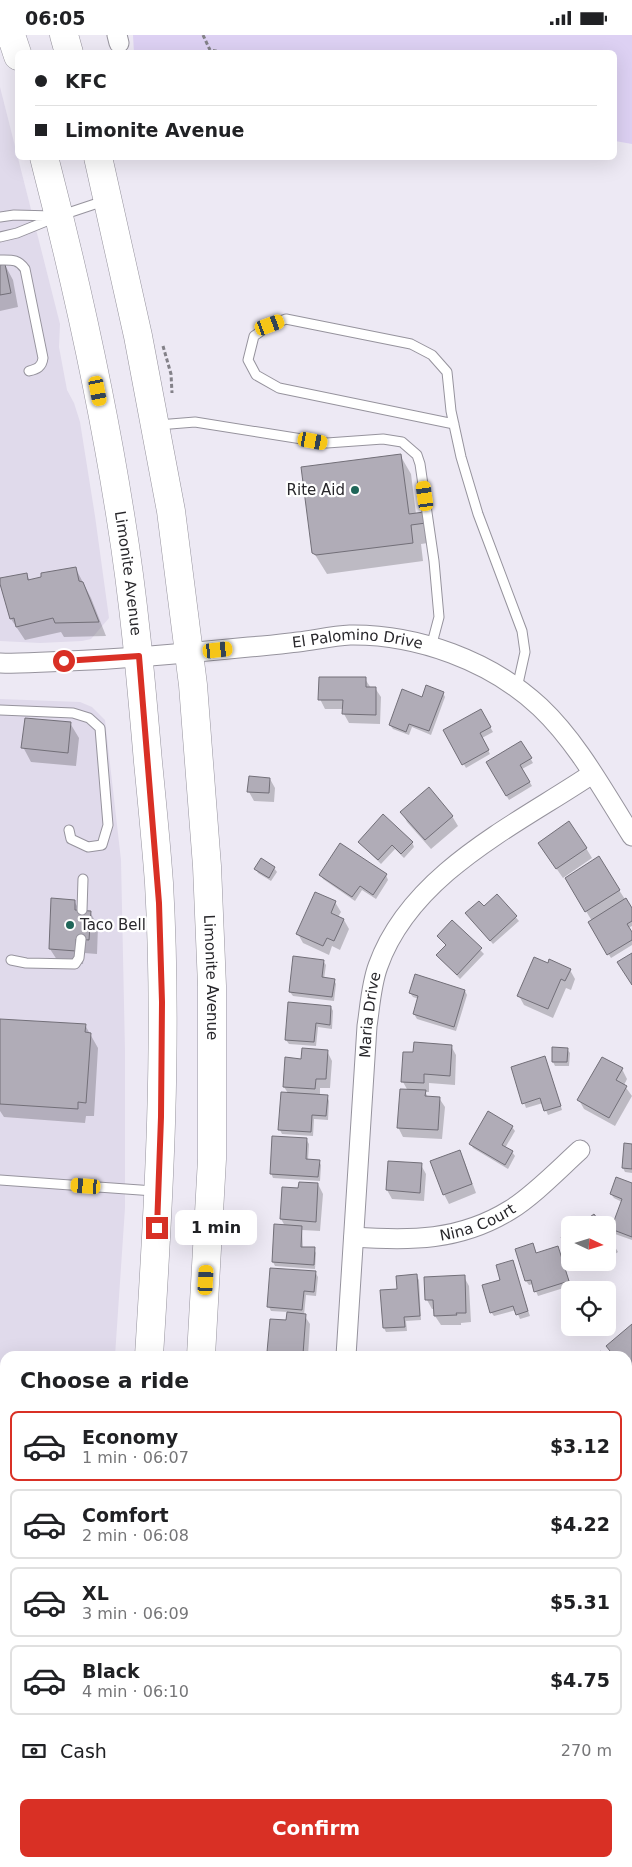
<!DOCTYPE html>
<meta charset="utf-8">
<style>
:root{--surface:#fff;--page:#f2f2f2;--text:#202124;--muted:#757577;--line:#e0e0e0;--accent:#d93025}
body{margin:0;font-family:"DejaVu Sans",sans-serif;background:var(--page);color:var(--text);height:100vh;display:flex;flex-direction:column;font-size:19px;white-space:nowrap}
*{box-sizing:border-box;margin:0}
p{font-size:16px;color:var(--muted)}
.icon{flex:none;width:28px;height:28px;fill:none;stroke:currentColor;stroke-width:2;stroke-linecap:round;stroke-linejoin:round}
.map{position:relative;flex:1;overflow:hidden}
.drawer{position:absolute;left:0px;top:1316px;width:632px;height:516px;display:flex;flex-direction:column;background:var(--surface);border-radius:15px 15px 0 0;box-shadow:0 5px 20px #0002}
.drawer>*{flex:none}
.guide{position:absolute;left:15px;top:15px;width:602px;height:110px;border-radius:8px;box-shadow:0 5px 20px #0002;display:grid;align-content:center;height:110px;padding:0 20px;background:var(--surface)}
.needle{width:32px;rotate:94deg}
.tools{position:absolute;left:561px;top:1181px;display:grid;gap:10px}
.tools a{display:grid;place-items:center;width:55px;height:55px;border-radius:8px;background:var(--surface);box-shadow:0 5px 20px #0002;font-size:25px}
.end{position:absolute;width:22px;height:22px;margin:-11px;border:6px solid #d93025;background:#fff;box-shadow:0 0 0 2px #fff}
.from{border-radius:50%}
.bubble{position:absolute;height:35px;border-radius:8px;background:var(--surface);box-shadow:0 5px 20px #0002;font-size:16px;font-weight:700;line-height:35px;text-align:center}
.car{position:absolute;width:15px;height:30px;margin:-15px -8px;border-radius:6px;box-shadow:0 0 4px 1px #0007;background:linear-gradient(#f5c518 24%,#345 0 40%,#f5c518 0 76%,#345 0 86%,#f5c518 0)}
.guide b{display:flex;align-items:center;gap:18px;height:48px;font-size:19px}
.guide b+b{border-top:1px solid var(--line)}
.guide i{width:12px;height:12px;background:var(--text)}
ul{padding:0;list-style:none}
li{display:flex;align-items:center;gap:15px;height:70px;margin:0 10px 8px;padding:0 10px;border:2px solid var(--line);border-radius:8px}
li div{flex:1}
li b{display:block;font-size:19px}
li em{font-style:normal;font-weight:700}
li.selected{border-color:var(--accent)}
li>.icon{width:45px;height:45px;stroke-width:1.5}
h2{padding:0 20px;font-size:22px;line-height:60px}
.pay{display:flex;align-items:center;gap:12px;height:55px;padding:0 20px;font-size:19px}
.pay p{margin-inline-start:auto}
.button{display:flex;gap:10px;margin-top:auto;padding:10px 20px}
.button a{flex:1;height:58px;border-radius:8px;background:var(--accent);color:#fff;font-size:20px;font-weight:700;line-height:58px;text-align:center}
.status{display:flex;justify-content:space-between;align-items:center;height:35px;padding:0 25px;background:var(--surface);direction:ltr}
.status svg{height:14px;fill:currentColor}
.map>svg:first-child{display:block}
.built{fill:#e0daeb}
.green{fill:#ddd1f3}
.shadow{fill:#0003}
.building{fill:#b0acb7;stroke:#726f78}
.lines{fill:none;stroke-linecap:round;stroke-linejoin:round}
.lane-casing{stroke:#96939d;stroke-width:11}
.street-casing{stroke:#96939d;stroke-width:21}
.primary-casing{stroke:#96939d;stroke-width:29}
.path{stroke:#838188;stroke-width:3;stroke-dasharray:4 2.5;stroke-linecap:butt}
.lane{stroke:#fff;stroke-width:9}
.street{stroke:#fff;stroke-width:19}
.primary{stroke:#fff;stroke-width:28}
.route{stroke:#d93025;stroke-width:6}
.poi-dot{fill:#1f6659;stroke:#fff;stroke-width:2}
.labels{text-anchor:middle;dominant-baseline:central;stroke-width:4.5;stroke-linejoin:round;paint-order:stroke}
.poi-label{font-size:15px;fill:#28272b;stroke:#fff;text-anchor:end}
.street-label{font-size:15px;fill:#28272b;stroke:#fff}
</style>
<div class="status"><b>06:05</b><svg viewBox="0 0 49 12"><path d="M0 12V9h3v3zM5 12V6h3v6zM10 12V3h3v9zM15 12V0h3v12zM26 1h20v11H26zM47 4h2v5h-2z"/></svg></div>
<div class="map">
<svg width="632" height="1832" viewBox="0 0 632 1832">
<rect width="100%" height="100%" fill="#ede9f4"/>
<path class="built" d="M0,52L60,289L59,312L67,355L74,368L80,387L95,481L109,583L91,604L82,606L40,608L0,606Z
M0,664L80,667L92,672L105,685L121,825L125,1016V1173L115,1321H5V1828H82V1832H0Z"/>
<path class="green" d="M133,0H632V109L615,106V18H134Z"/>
<path class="shadow" d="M5,230L13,245L18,272L0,276V231Z
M400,420L411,439L416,479H423L435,507L421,509L423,526L327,539L314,518Z
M76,534L91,563L106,601L64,602L61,597L25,605L11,584L0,544L27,540L30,546Z
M365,644L371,653H375L381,662L380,689L349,688L344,679V674H325L320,664Z
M443,658L445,662L431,700L412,692L409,700L393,694L390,690L423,664Z
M481,676L493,697L482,703L490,719L466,733L445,696Z
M70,688L79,703L76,731L31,727L23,712Z
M521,707L533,728L522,734L532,751L509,765L487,728Z
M270,744L275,753L274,767L254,766L249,757Z
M402,777L452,781L458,791L431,814L407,787Z
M359,807H412L414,812L404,823L395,814L381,829Z
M586,813L592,823L563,843L545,817Z
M274,833L277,837L271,846L258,838L256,834Z
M321,840H386L388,845L376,864L362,855L355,866L323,844Z
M572,853L619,855L632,875V891L628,893L632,899V910L611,923L589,887L592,886Z
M497,861L519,886L493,909L466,878L483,873Z
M53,865L74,866L80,876L90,877L98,891L97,919L84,918L83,929L59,928L50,914Z
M335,867L341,877L338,882L344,885L349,894L340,915L332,911L329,920L303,908L298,899Z
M452,886L484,919L460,944L438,920L447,911L438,901Z
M323,926L326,930L324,944L334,945L336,949L334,966L293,961L290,957Z
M548,930L570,935L575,944L571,955L566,953L553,983L524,970L519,961Z
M465,956L467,960L456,996L417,984L414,979L419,964L413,962L410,958Z
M331,972L333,976L332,994L318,992L316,1011L289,1009L286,1005Z
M0,985L85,990L98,1013L94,1081H86L85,1088L4,1082L0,1076Z
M451,1011L456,1020L455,1050L429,1048V1057H425L428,1062L439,1063L445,1072L442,1104L403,1102L398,1092L408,1056L403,1047L414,1018Z
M567,1014L570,1018L569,1031H555L553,1027Z
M327,1016L332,1026L330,1053H320V1061H327L329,1066L328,1085L314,1084L313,1101L282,1099L280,1095L288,1058L284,1052L303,1025Z
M545,1023L562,1075L548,1080L543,1068L526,1073L512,1033Z
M622,1034L627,1044L624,1050L632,1061L615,1091L584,1074L579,1065Z
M512,1092L515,1096L505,1113L512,1117L515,1121L508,1134L473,1113L471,1109Z
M306,1104L309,1109L308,1125L319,1126L321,1130L320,1146L273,1143L271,1138Z
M632,1110V1138L625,1137L623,1133Z
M459,1116L464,1125L476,1158L449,1169L444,1159Z
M421,1130L426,1139L424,1166L392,1164L387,1155Z
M318,1149L323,1159L320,1196L302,1195L303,1213L314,1214L316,1218L315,1234L275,1231L273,1227L285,1191L281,1184L299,1155Z
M632,1149V1205L615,1199L612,1194L622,1167L614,1163L611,1159Z
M608,1200L618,1217L608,1224Z
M533,1209L537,1219L558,1213L570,1251L538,1261L533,1249L529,1250L526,1246L517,1214Z
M512,1227L530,1281L520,1284L516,1275L494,1281L491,1277L502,1246Z
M590,1228H603L594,1234Z
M315,1237L318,1242L316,1261L306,1260L304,1280L310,1289L308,1321H271L269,1317L287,1287L288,1277L271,1276L269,1272Z
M416,1241L419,1245L421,1285L406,1286L407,1296L386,1297L384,1293L382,1256L398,1255Z
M464,1242L469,1251L471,1287L461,1288V1290H441L435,1281V1274H432L427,1265Z
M628,1445L629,1447L632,1445V1488L628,1490Z
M0,1474H5V1516H0Z
M628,1549L632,1557V1596L628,1597Z
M628,1674L632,1680V1718H628Z
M234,1828H277V1832H234Z"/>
<path class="building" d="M5,229L11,258L0,260V230Z
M401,419L409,479L424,477L426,488L411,490L413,508L316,520L312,518L301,432Z
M76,532L79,546L83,547L99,587L55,588L53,583L16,592L14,583L10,584L0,549V543L27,538L28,545L41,542V538Z
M319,642H366V652H376V680L342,679L343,665H318Z
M426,650L444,657L429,696L409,689L406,697L389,690L402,654L422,662Z
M481,674L491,692L480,698L489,715L462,730L443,695Z
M25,683L71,687L68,718L21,713Z
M521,706L532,723L520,730L530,747L506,761L486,727Z
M249,741L270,743L269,758L247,757Z
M429,752L453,781L425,805L400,777Z
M383,779L413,807L401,819L392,810L378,825L358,807Z
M569,786L587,813L556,834L538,808Z
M340,808L387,839L373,860L360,851L352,862L319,840Z
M599,821L620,855L585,877L565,843Z
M261,823L275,832L269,843L254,834Z
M315,857L336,866L331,878L344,884L334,906L327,903L323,911L296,899Z
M497,859L517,881L490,906L465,878L479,866L484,871Z
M51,863L75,865V875L91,876L89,905L76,904V916L49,914Z
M626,863L632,873V886L627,889L632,897V905L607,920L588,887Z
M452,885L482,913L457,940L436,920L446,910L437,901Z
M632,918V950L617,927Z
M293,921L324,925L322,942L335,944L332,962L289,957Z
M534,922L548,928L549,924L571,934L565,946L561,944L548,974L517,961Z
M415,939L465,955L454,992L413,979L418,961L409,958Z
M288,967L331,971L330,990L316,988L314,1007L285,1005Z
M0,984L86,989L85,997L91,998L86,1068L78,1067V1074L0,1069Z
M414,1007L452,1010L450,1041L424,1039V1048L401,1047L403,1017H413Z
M552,1012L568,1013L567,1027H552Z
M302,1013L328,1015L326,1044H316L315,1054L283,1052L285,1022L301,1024Z
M545,1021L561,1071L544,1076L540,1063L522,1069L511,1032Z
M602,1022L623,1033L616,1045L627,1051L609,1083L577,1065Z
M400,1054L426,1055L425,1061L440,1062L438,1095L397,1093Z
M281,1057L328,1060L326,1081L312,1080L311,1097L278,1095Z
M488,1076L513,1091L502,1110L513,1116L505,1130L469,1109Z
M272,1101L307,1103L306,1124L320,1125L318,1142L270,1139Z
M624,1108L632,1109V1134L622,1133Z
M460,1115L472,1149L443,1160L430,1126Z
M388,1126L422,1128L420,1158L386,1155Z
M616,1142L632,1148V1202L611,1194L622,1164L610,1159Z
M299,1147L318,1148L316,1187L280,1184L282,1152L298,1153Z
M594,1179L602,1190H579Z
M274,1189L302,1191L301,1212H315L314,1230L272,1227Z
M570,1196V1215L561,1202Z
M608,1198L614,1207L608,1212Z
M533,1208L536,1218L558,1211L569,1246L534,1257L531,1245L525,1246L515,1214Z
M513,1225L528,1276L516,1280L513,1271L490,1278L482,1250L500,1245L496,1230Z
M270,1233L316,1236L314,1257L304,1256L302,1275L267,1272Z
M417,1239L420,1281L404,1282L405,1292L383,1293L380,1255L397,1254L396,1241Z
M465,1240L466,1278H456L457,1280L434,1281L433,1265H425L424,1242Z
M287,1277L306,1279L303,1319L267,1317L270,1284L286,1285Z
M632,1289V1342L628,1337V1321H614L606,1311Z
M601,1316L605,1321H594Z
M628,1444V1446L632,1444V1477L628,1479Z
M0,1473H5V1508L0,1507Z
M628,1547L632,1561V1585L628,1587Z
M628,1679H632V1708L628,1709Z
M233,1828H275H264V1832H232Z"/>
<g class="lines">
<g class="lane-casing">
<path id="lane" d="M0,182L14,180L54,181
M0,202L17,198L59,181L104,166
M0,225C12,225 18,224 25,234L43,323C42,332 37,334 29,336
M454,389L279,353L256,340L248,325L254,301L270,290L286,284L411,309L432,320L447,337L451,376L461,422L478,479L522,596L525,617L517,653
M158,390L195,387L327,408L383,404L402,407L417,420L420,429L434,526L439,582L431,612
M0,675L73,678L89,683L100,693L108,790L102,810L88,812L71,804L69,795
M82,875L83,844
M11,925L26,928L75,929L79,923L81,904
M0,1145L154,1156
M0,1472L5,1456
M0,1523L5,1534
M3,1573L5,1548
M0,1594H5
M0,1665L5,1668"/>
</g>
<g class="street-casing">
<g id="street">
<path d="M117,0L119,8"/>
<path id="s1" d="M0,628C22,629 46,627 68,626C128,624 189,618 249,612C265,611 281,609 298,607C315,605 332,601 350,600C417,599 491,626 540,672C578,708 604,757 632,801"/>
<path id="s2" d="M354,1202C410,1206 460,1206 510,1175C533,1161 559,1134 580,1115"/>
<path id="s3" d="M346,1321L367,991C370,972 371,950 378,931C411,838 516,790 592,739"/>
<path d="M628,1395L632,1392"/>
<path d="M628,1628L632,1627"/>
<path d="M317,1832V1828"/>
</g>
</g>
<g class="primary-casing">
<g id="primary">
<path d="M11,0L18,21"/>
<path d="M64,0L69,18"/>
<path id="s4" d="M44,122C75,242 102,363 121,485C134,565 141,646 148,727C152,767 156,807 159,848C168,1005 159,1164 149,1321"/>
<path id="s5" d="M98,122L138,301L171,476L193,650L207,831L212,951V1124L201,1321"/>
<path d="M121,1832V1828"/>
<path d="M168,1832V1828"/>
</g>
</g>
<path class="path" d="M203,0L210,15L226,18
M163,311L171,339L172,358
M193,1832V1828"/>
<use href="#lane" class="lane"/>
<use href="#street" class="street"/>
<use href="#primary" class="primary"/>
</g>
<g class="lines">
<path class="route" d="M64,626L139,621L159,868L162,967L161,1082L157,1193"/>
</g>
<g class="poi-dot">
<circle cx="355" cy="455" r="5"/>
<circle cx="70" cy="890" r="5"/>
</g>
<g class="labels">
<g class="poi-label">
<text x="345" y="455">Rite Aid</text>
<text x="80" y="890" text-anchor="start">Taco Bell</text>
</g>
<g class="street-label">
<text stroke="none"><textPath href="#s4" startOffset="425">Limonite Avenue</textPath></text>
<text stroke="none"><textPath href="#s1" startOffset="359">El Palomino Drive</textPath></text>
<text stroke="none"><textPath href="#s5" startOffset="830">Limonite Avenue</textPath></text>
<text stroke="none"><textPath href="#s3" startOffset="342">Maria Drive</textPath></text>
<text stroke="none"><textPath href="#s2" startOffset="126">Nina Court</textPath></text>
</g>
</g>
</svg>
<div class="tools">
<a><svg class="needle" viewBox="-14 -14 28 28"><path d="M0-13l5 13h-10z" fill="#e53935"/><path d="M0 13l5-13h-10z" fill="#757577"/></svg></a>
<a><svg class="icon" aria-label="locate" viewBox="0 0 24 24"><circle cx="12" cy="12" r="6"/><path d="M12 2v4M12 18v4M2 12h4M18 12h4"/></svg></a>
</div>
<i class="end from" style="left:64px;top:626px"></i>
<i class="end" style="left:157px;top:1193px"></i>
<div class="bubble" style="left:175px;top:1175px;width:82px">1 min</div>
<i class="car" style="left:270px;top:290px;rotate:70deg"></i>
<i class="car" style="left:98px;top:356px;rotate:169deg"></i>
<i class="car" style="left:313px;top:406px;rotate:100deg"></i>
<i class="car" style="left:425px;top:461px;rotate:352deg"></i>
<i class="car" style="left:218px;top:615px;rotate:84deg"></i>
<i class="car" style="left:86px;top:1151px;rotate:274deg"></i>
<i class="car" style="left:206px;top:1245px;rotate:3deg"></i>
<div class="guide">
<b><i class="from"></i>KFC</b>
<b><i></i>Limonite Avenue</b>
</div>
<section class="drawer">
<h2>Choose a ride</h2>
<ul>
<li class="selected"><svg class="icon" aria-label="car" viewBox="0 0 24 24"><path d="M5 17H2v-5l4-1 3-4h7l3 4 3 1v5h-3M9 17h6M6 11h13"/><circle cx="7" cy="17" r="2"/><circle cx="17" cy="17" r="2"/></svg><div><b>Economy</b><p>1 min · 06:07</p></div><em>$3.12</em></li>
<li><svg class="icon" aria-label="car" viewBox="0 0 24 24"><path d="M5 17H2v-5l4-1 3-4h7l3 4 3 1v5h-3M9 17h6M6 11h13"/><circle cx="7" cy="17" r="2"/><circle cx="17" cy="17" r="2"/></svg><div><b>Comfort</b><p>2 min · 06:08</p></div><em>$4.22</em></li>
<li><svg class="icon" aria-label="car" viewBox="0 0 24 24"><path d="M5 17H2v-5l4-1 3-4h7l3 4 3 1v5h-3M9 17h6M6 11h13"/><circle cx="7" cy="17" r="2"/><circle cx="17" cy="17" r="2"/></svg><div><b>XL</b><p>3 min · 06:09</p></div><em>$5.31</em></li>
<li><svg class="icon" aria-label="car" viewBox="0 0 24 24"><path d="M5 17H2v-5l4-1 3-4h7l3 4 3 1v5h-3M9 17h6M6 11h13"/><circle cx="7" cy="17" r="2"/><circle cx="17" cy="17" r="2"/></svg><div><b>Black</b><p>4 min · 06:10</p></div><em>$4.75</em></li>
</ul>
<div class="pay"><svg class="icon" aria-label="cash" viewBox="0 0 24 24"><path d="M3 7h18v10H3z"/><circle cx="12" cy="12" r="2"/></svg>Cash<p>270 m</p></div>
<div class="button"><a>Confirm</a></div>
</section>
</div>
